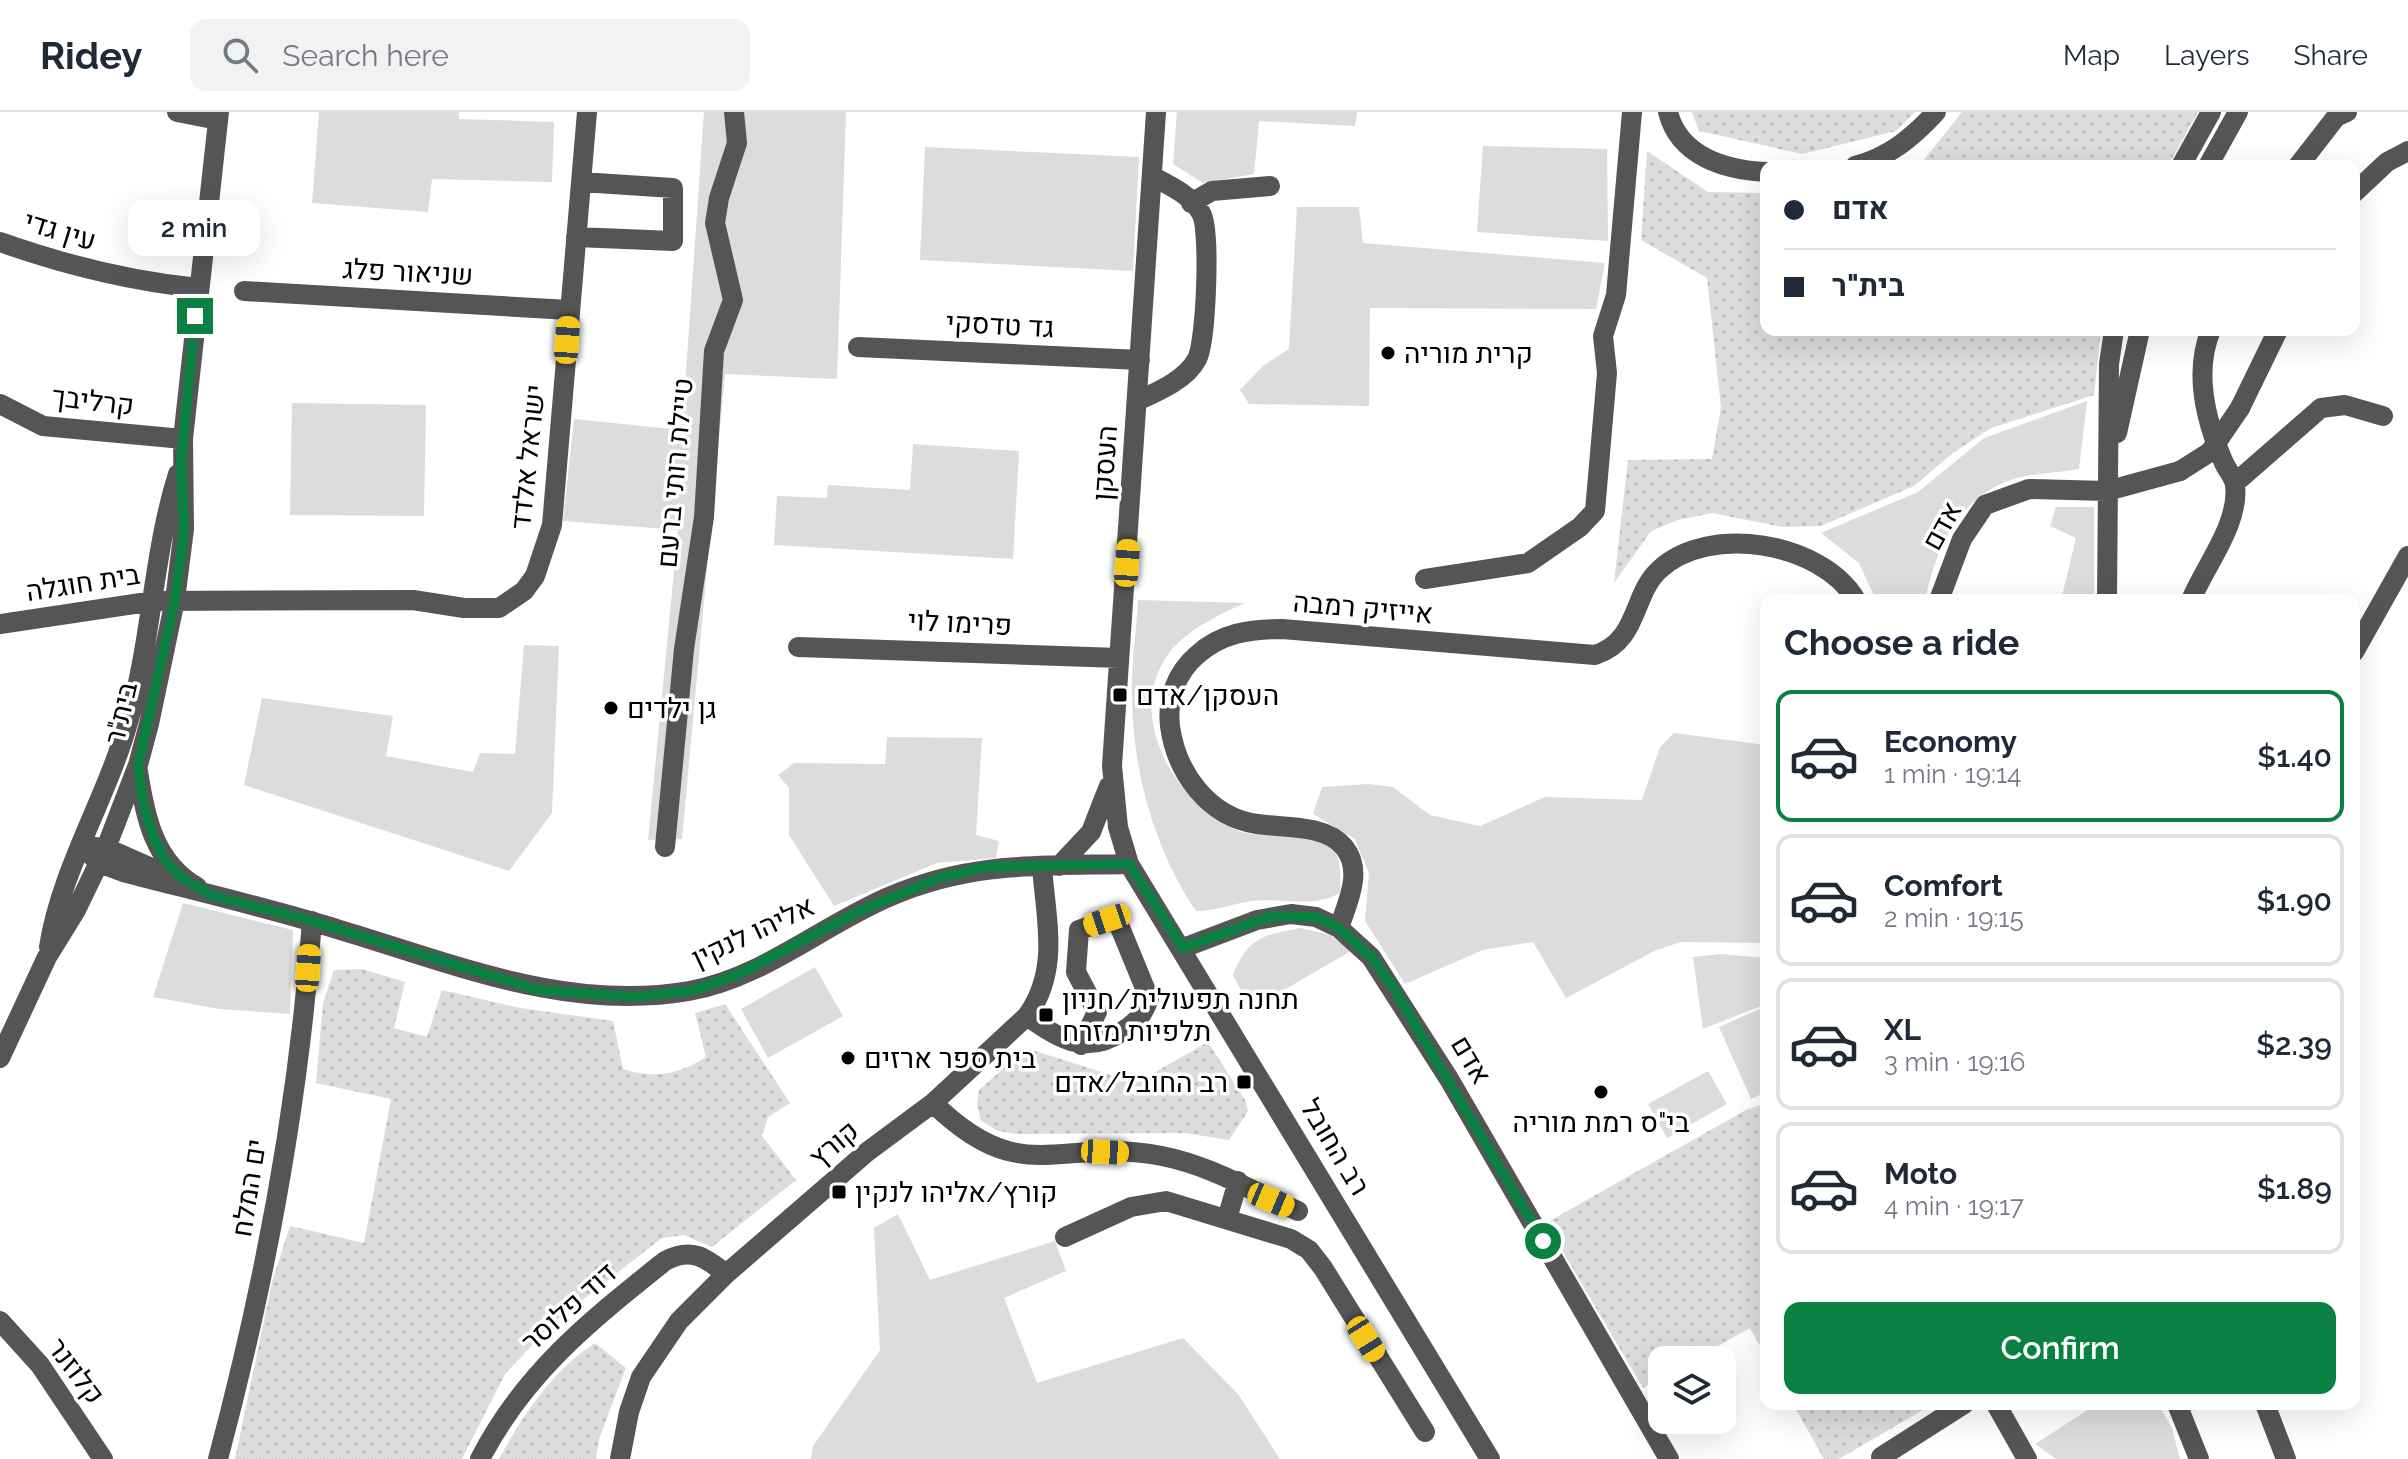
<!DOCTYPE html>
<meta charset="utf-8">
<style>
:root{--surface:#fff;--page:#f2f2f3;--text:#1f2937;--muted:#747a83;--line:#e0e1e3;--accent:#0b8043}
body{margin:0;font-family:Raleway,Heebo,sans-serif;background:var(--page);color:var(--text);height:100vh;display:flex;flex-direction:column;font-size:30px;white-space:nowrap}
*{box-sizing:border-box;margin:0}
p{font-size:26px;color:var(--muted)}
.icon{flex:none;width:44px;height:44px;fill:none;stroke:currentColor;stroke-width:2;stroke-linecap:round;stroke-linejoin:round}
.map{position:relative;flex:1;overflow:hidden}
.sheet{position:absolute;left:1760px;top:482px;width:600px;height:816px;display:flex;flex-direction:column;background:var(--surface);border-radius:16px;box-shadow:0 8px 32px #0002}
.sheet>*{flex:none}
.guide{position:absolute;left:1760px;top:48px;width:600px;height:176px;border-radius:16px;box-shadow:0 8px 32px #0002;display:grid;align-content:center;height:176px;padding:0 24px;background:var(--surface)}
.controls{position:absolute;left:1648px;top:1234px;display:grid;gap:16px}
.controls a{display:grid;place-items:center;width:88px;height:88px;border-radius:16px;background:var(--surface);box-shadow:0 8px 32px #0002;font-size:40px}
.end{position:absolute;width:36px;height:36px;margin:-18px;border:10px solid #0b8043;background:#fff;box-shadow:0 0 0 4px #fff}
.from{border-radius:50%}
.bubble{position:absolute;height:56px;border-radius:16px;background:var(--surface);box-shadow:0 8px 32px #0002;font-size:26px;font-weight:600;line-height:56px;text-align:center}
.car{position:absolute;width:24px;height:48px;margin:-24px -12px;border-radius:10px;box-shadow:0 0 6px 2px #0007;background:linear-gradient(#f5c518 24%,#345 0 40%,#f5c518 0 76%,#345 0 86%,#f5c518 0)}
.guide b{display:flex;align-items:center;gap:28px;height:76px;font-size:30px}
.guide b+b{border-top:2px solid var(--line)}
.guide i{width:20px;height:20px;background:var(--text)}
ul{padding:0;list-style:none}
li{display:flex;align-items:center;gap:24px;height:132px;margin:0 16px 12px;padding:0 8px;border:4px solid var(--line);border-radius:16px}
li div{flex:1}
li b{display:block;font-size:30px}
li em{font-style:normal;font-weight:600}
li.current{border-color:var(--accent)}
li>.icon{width:72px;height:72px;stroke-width:1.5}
h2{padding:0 24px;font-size:36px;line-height:96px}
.action{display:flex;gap:16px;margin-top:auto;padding:16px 24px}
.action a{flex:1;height:92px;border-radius:16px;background:var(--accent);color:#fff;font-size:32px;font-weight:600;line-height:92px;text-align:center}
header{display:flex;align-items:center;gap:48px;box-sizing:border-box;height:112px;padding:0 40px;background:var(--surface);border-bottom:2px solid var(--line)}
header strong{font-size:38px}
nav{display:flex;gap:44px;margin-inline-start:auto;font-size:28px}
.search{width:560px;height:72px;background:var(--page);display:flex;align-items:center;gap:20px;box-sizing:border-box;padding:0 28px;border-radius:16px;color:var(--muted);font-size:30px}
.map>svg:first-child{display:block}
.grass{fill:url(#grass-dots)}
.park{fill:#dcdcdc}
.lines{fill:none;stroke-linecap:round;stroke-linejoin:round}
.minor{stroke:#555;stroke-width:20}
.minor-bridge{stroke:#555;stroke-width:20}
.route{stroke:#0b8043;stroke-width:10}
.poi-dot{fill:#000;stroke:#fff;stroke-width:3}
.labels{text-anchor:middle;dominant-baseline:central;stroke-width:7;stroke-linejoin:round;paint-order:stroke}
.street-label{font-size:28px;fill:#000;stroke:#fff}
.poi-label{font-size:28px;fill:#000;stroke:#fff;text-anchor:start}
</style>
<header>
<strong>Ridey</strong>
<div class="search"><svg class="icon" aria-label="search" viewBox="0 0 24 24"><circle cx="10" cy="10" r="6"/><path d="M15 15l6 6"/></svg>Search here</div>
<nav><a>Map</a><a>Layers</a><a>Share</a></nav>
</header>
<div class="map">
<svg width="2408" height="1347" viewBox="0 0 2408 1347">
<defs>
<pattern id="grass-dots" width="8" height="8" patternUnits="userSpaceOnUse" patternTransform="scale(2)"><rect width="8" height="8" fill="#dcdcdc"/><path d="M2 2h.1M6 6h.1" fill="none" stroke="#bbb" stroke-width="1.8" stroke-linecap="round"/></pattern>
</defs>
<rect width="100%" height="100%" fill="#fff"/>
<path class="grass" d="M1692,0H1915L1896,19L1802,42L1699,19Z
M1962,0H2198L2168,54H1912L1923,49Z
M1647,39L1708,80L1766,81V218H2101L2094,283L1991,316L1953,341L1914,374L1821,414L1783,415L1712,401L1678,408L1651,419L1614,471L1628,348L1712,347L1721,295L1707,166L1641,128Z
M362,857L405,870L394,916L427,925L442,878L520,896L613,909L623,957C652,967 679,963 706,945L695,901L725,892L790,991L768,1005L762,1024L796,1068L712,1135L684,1123L662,1126L553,1211L505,1262L462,1347H235L272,1170L290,1114L364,1131L391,987L316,971L323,891L334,858Z
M1208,930L1245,988L1248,999L1229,1028L1185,1021L1017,1022L998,1019L981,1009L977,993L979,978L1026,936L1136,971Z
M1766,991V1244L1750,1216L1693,1248H1662V1265L1643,1276L1546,1111L1746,998Z
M595,1231L626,1256L599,1327L596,1347H499C523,1303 552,1259 595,1231Z
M1793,1292H1933L1839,1347H1824Z"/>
<path class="park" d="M319,0H459V7L554,10L552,70L432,67L428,100L312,91Z
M704,0H846L837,267L725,262L682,727L648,728L678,418L563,409L574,307L682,318Z
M1177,0H1357L1355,14L1259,9L1254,62L1203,71L1173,52Z
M1483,34L1607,37L1608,129L1477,120Z
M925,35L1139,45L1133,159L920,148Z
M1297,95H1359L1363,131L1605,151L1596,197L1370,196L1369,294L1249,292L1240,278L1264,253L1289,237Z
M2087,289L2079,357C2057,361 2032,361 2011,368C1958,386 1936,437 1925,488H1876L1859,451L1821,421L1918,380L1984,326Z
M292,291L426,293L424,404L290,403Z
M913,332L1019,339L1013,447L774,433L777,384L827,386L828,373L910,378Z
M2056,395H2094V488H2061L2076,426L2050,414Z
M1138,488L1245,491C1218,503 1187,518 1169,541C1123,603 1176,692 1236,718C1264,730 1308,714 1331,735C1343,747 1340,766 1340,781C1312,797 1283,785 1252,789C1232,792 1216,799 1196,799C1155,739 1133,660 1132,587C1131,555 1136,521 1138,488Z
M524,533L559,534L552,701L509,759L244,673L262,586L393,604L386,644L473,660L480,641L515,642Z
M1674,621L1766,633V831L1681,830L1654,839L1566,886L1533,830L1483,838L1405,872L1365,809L1369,761L1355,727L1313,702L1322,675L1368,672L1393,675L1430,703L1480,714L1545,685L1642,688L1660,635Z
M887,625L982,626L976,723L999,729L996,746L937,751L834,794L789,723V676L778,663L794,651L885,652Z
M183,791L293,818L290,902L219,897L153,885Z
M1301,816L1330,823L1351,839L1251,897L1233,863C1248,825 1263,823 1301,816Z
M1721,842L1766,846V892L1703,917L1693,845Z
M815,855L843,904L768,946L741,897Z
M1766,894V980L1751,987L1719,915Z
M1708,959L1727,992L1667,1026L1648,992Z
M898,1102L930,1168L1055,1129L1066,1159L1004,1186L1037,1271L1183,1226L1238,1282L1280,1347H811L813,1334L880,1238L874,1116Z
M2097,1292H2158L2172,1316L2180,1347H2056L2035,1332Z"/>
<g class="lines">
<path class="minor" d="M177,0L218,8
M1156,0L1112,654L1118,715L1129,752L1490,1347
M1668,0C1679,45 1726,58 1766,60
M1855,54C1889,45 1912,26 1936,0
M2181,54L2211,0
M2208,54L2238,0
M2298,54L2336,5L2347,0
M2354,81L2387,50L2408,39
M1191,91L1212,79L1270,74
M576,125L673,129V76L581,70
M0,130C65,153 129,169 198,176
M244,179L569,198
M858,235L1140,248
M1137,289C1157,280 1186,268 1197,247C1206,231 1211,116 1201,101C1191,83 1169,73 1152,64
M0,292L43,314L183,327
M2240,296L2278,218
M2117,321L2140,218
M2235,371L2321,296L2345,293L2383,304
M1425,467L1528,451L1580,415L1595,399L1607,261L1603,224L1616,183L1632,0
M1939,488L1962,427L1985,393L2029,377L2107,379L2180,359
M2107,488L2109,252L2114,218
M2191,488C2205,454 2240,411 2235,373C2234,365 2227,358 2224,351C2206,310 2193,261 2211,218
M0,512L154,489L413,488L464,496H499L524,479L535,464L552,413L587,0
M798,535L1119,546
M2354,540L2408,444
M138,659C145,705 154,750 197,775
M82,734L99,751L123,760C196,779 269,796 340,818C454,852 568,900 689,879C763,866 824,812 891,784C973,749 1043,754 1129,752
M94,735L106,736L165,762
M665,735L684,537L704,405L714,239L733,188L715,111L719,86L737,31L734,0
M1059,754L1091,720L1109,674
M1339,816C1347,791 1364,759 1344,735C1325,712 1283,716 1257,712C1208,705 1176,660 1170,614C1167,587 1176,561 1197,543C1221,521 1250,517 1282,517L1595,543C1639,529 1632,483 1659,458C1708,411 1822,430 1856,488
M49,835C61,757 108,684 129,607C152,527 153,441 178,362
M1183,836L1257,808L1291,802L1316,805L1339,816L1371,845L1449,967L1669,1347
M1027,904C1058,927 1087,944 1123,919C1137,910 1144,902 1149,886L1119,813L1107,808L1079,818L1076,860L1097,900L1081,933
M0,946L47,845L76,798L106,736L138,653L149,612L175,488L184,417L183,327L219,0
M933,991C1023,1079 1059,1024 1162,1044C1212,1054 1251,1079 1298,1099
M1227,1107L1238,1069
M1065,1125L1131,1095L1166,1089L1291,1127L1309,1138L1323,1156L1425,1320
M0,1209L40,1253L103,1347
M1996,1292L2027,1347
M2177,1292L2199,1347
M2265,1292L2286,1347
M1881,1345L1964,1292
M218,1347C265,1171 299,991 312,809
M480,1347C525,1260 590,1209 665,1149C691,1135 705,1145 726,1162
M620,1347L629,1300L641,1265L679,1209L726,1162L867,1040L933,991L1027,904C1060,858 1046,808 1042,755"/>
<path class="minor-bridge" d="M2180,359L2210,340L2240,296"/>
</g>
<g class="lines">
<path class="route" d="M195,204L181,351L184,417L175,488L138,653L143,691L153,724L164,747L179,764L211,783L312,809L538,878L636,885L694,878L741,861L855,801L939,766L986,755L1129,752L1183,836L1272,804L1316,805L1339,816L1371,845L1391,872L1543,1129"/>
</g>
<g class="poi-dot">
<circle cx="1388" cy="241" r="8"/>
<rect x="1112" y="575" width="16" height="16" rx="4"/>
<circle cx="611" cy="596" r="8"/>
<rect x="1038" y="895" width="16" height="16" rx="4"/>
<circle cx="848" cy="946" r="8"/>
<rect x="1236" y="962" width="16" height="16" rx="4"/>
<circle cx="1601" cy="980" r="8"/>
<rect x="831" y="1072" width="16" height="16" rx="4"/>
</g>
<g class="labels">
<g class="street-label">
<text transform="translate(60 119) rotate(17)">עין גדי</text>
<text transform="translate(408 160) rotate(3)">שניאור פלג</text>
<text transform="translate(1000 213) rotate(3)">גד טדסקי</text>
<text transform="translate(93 289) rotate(7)">קרליבך</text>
<text transform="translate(528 345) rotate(-84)">ישראל אלדד</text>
<text transform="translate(1105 351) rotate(-86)">העסקן</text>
<text transform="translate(675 361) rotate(-85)">טיילת רותי ברעם</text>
<text transform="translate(1942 414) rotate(-61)">אדם</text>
<text transform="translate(83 471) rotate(-9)">בית חוגלה</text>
<text transform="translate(1363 496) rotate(5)">אייזיק רמבה</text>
<text transform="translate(960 511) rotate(3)">פרימו לוי</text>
<text transform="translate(121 601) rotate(-77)">בית"ר</text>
<text transform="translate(753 820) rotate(-25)">אליהו לנקין</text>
<text transform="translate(1471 948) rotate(59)">אדם</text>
<text transform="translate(834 1032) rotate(-40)">קורץ</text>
<text transform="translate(1335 1035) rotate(59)">רב החובל</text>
<text transform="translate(249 1076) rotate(-81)">ים המלח</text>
<text transform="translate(569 1195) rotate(-42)">דוד פלוסר</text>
<text transform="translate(76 1259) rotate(53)">קלוזנר</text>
</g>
<g class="poi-label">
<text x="1404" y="241">קרית מוריה</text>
<text x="1136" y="583">העסקן/אדם</text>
<text x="627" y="596">גן ילדים</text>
<text x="1062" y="887">תחנה תפעולית/חניון<tspan x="1062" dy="32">תלפיות מזרח</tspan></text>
<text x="864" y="946">בית ספר ארזים</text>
<text x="1228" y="970" text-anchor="end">רב החובל/אדם</text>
<text x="1601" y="1010" text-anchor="middle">בי"ס רמת מוריה</text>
<text x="855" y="1080">קורץ/אליהו לנקין</text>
</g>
</g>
</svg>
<div class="controls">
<a><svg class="icon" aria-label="layers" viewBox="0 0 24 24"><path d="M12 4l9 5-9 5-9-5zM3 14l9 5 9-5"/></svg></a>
</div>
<i class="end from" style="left:1543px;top:1129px"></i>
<i class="end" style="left:195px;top:204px"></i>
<div class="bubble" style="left:128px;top:88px;width:132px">2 min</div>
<i class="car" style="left:567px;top:228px;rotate:4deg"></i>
<i class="car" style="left:1127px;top:451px;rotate:4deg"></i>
<i class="car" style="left:1107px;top:808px;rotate:252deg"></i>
<i class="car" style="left:308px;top:856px;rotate:4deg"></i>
<i class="car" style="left:1105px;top:1040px;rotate:93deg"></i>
<i class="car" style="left:1271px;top:1088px;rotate:113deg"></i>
<i class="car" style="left:1366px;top:1227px;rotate:148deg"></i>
<div class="guide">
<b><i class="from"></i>אדם</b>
<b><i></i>בית&quot;ר</b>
</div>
<section class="sheet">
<h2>Choose a ride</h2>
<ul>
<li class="current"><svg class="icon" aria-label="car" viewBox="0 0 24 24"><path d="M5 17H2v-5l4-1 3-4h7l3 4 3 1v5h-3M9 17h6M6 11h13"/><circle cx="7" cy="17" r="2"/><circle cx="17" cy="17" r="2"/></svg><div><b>Economy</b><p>1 min · 19:14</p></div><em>$1.40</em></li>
<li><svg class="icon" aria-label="car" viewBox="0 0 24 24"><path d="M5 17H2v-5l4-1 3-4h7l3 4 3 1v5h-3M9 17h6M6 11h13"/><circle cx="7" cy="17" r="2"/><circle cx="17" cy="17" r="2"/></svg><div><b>Comfort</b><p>2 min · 19:15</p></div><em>$1.90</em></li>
<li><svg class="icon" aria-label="car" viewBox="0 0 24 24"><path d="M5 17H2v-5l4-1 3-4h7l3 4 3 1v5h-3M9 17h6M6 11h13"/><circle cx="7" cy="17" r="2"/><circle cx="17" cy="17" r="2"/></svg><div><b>XL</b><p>3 min · 19:16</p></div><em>$2.39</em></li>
<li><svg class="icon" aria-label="car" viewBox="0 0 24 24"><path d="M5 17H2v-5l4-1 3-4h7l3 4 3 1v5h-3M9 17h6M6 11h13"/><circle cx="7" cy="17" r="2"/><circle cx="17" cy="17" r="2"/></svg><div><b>Moto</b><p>4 min · 19:17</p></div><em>$1.89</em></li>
</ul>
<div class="action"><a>Confirm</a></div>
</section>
</div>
